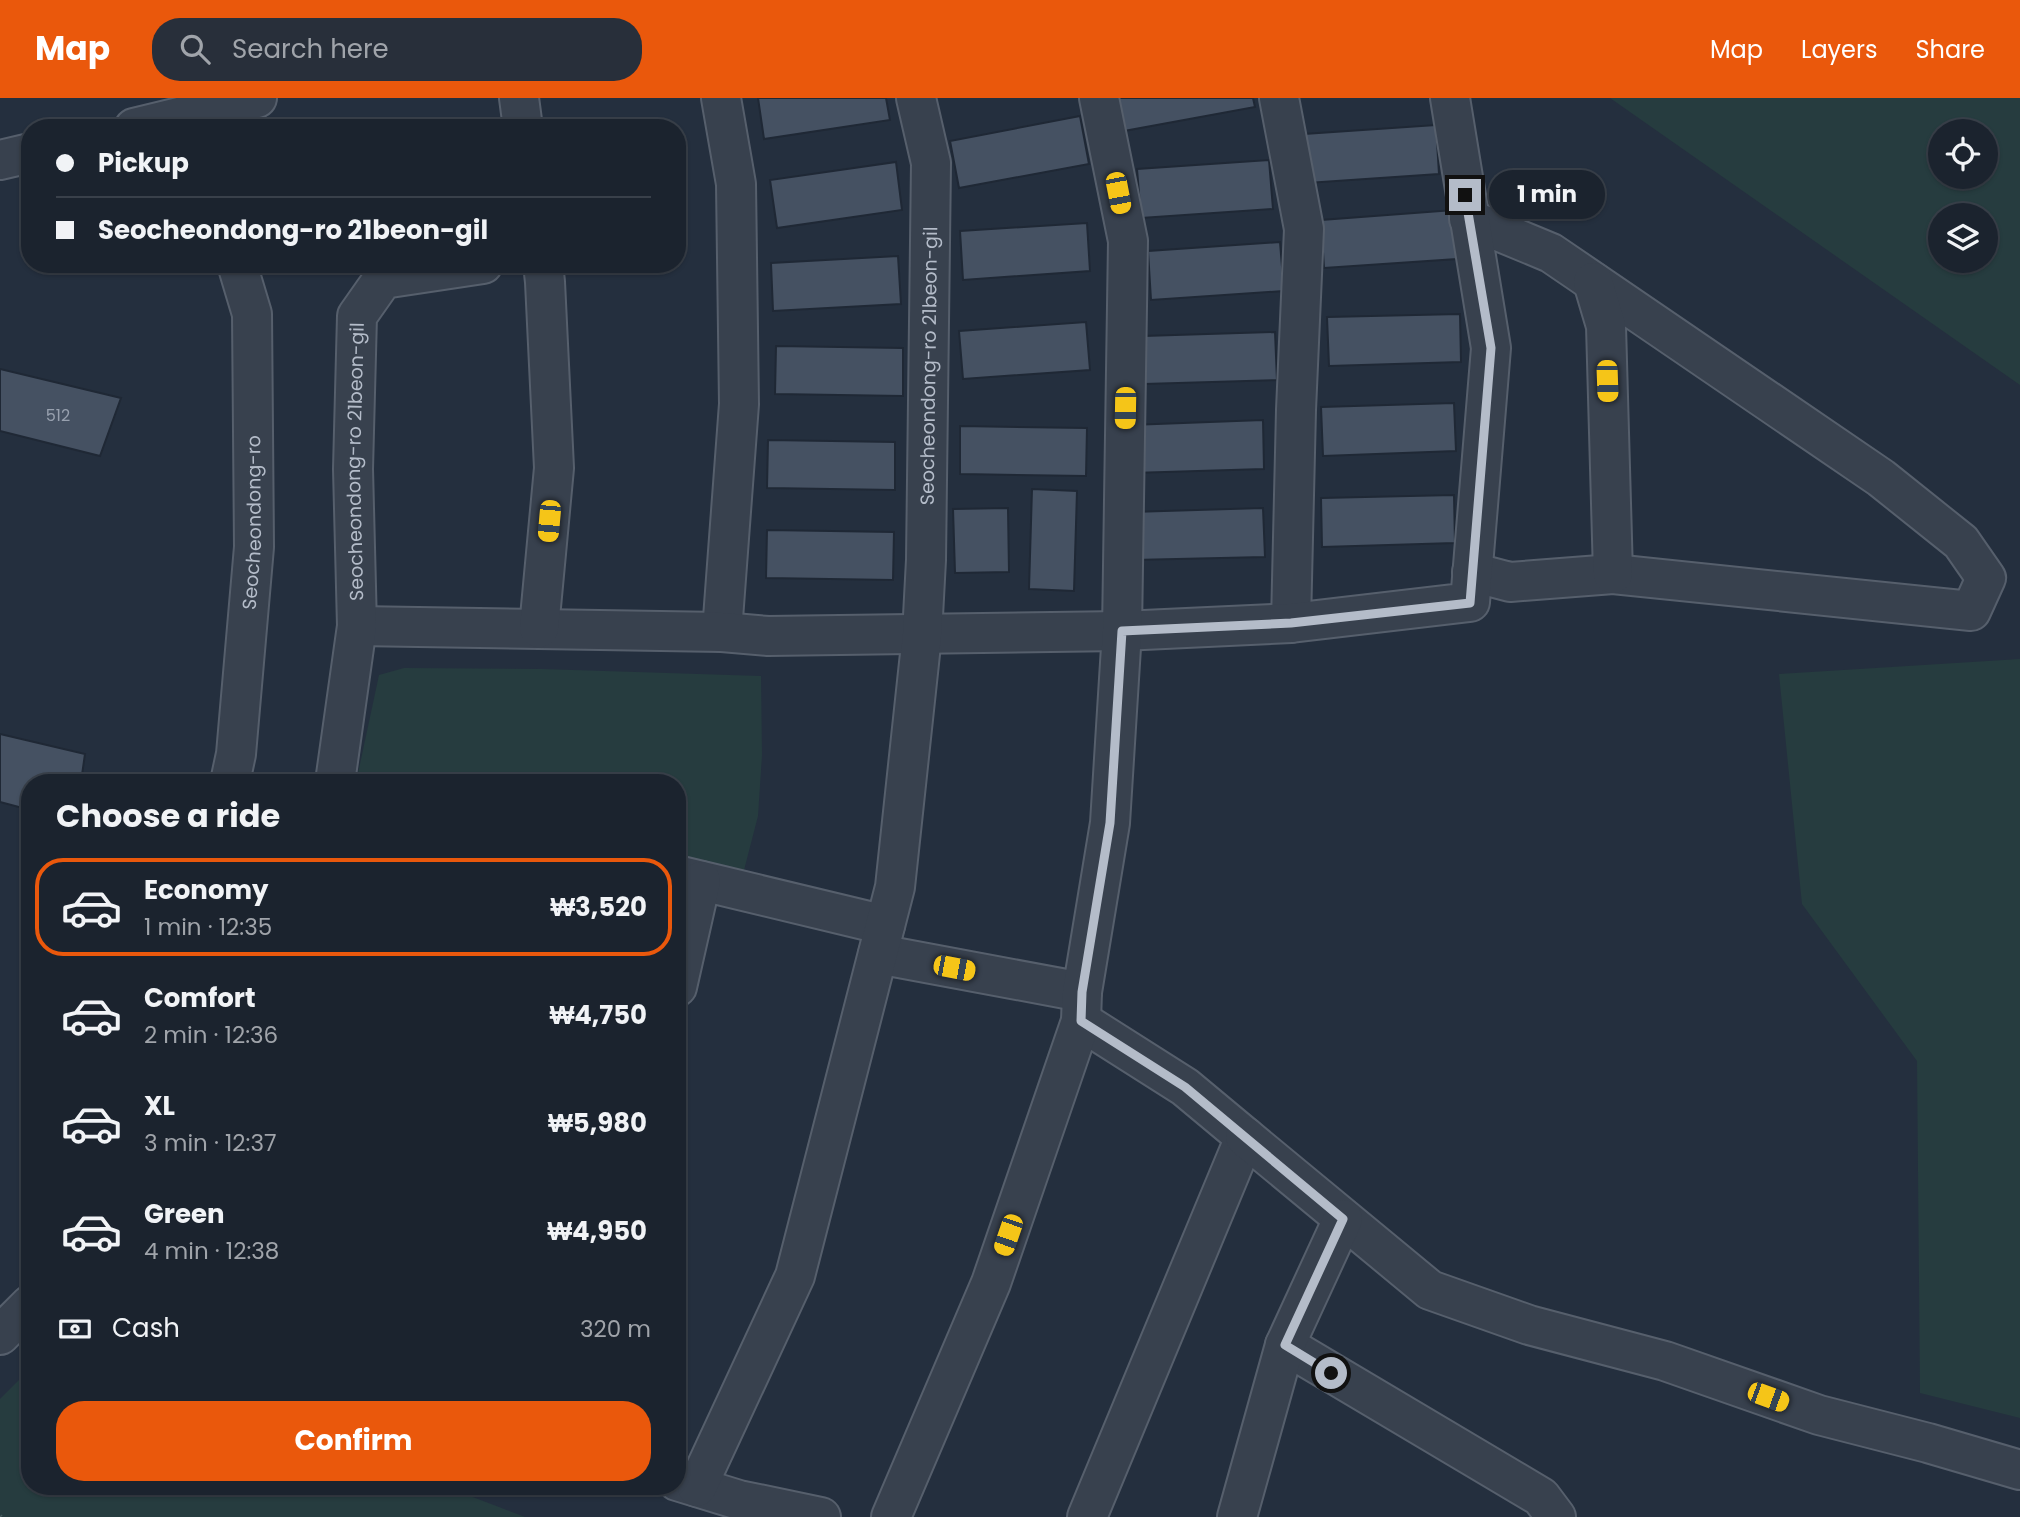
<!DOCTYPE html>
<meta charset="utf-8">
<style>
:root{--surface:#1b232e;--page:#282f3a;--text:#f1f3f6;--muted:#a0a4aa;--line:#39404a;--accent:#ea580c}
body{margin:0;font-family:Poppins,sans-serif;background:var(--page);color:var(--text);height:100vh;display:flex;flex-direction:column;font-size:26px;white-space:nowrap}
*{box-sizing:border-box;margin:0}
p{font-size:23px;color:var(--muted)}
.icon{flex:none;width:38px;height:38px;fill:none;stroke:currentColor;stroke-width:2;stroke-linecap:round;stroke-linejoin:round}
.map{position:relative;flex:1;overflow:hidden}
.side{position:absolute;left:21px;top:676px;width:665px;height:721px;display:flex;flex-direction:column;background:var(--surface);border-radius:28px;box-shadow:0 2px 5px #0004,0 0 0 2px var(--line)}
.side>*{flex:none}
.top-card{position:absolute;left:21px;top:21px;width:665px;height:154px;border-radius:28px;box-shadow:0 2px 5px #0004,0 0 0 2px var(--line);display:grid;align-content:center;height:154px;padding:0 35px;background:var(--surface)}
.buttons{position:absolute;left:1928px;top:21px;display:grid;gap:14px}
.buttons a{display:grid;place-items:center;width:70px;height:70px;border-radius:50%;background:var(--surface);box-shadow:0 2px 5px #0004,0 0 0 2px var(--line);font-size:35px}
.end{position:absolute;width:32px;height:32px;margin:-16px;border:9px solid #b4bcc9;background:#111;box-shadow:0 0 0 4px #111}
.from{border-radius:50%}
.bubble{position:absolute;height:49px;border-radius:24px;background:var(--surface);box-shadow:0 2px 5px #0004,0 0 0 2px var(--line);font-size:23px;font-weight:700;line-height:49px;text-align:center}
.car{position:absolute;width:21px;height:42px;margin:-21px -10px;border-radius:9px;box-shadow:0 0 5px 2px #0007;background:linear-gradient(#f5c518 24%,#345 0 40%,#f5c518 0 76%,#345 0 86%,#f5c518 0)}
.top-card b{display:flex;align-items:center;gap:24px;height:66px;font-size:26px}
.top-card b+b{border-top:2px solid var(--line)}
.top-card i{width:18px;height:18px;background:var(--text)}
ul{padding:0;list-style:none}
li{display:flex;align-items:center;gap:21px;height:98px;margin:0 14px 10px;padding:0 21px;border:4px solid transparent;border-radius:28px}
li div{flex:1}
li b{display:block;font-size:26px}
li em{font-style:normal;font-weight:700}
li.active{border-color:var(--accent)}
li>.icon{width:63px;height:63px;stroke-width:1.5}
h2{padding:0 35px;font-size:32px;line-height:84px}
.pay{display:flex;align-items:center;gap:18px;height:77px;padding:0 35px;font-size:26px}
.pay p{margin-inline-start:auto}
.button{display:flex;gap:14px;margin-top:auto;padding:14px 35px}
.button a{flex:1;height:80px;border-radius:28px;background:var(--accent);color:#fff;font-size:28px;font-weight:700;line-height:80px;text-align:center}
header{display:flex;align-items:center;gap:42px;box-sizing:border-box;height:98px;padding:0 35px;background:var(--accent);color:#fff}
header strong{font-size:33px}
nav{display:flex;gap:38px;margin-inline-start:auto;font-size:24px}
.search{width:490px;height:63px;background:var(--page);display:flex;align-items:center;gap:18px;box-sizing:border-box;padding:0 24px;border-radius:28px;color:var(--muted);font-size:26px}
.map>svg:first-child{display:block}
.green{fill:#263c3f;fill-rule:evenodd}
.building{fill:#455162;stroke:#1f2835;stroke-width:2}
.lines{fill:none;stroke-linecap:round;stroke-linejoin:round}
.minor-casing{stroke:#565f6c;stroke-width:42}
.path{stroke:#44595c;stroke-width:4.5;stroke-dasharray:5 5;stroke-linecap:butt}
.minor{stroke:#38414e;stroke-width:38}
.route{stroke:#b4bcc9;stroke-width:9}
.labels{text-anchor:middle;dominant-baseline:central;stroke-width:5;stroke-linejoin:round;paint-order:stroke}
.number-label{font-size:16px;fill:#98a1af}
.street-label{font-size:19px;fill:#b4bcc9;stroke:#1d2633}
</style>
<header>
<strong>Map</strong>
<div class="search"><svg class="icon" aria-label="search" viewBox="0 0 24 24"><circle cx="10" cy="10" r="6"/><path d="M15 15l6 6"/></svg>Search here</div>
<nav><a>Map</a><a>Layers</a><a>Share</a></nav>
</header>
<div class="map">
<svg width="2020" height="1419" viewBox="0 0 2020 1419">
<rect width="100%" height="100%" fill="#242f3e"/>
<path class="green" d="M1610,0H2020V287ZM1986,33V79H1941V33ZM1941,117H1986V163H1941Z
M2020,561V1320L1920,1295L1917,963L1802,806L1779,576Z
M404,570L542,571L761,578L762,657L758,718L743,776L677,760V684H373L357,680L379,577Z
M30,1271V1388H444L525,1419H0V1301Z"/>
<path class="building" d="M758,0H886L890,22L764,41Z
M1118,0H1253L1255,9L1124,33Z
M1080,18L1089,66L959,90L950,43Z
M1436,27L1439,76L1307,85L1304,36Z
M1269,62L1273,111L1141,120L1137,71Z
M896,64L902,112L777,130L770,82Z
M1454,112L1457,161L1324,170L1321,122Z
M1087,125L1090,173L963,182L960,133Z
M1280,144L1284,193L1151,202L1148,153Z
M898,158L901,206L773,213L771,165Z
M1460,216L1461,264L1329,268L1327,219Z
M1086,224L1090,272L963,281L959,233Z
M1275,234L1277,282L1144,286L1143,238Z
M776,248L903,250V298L775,296Z
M0,271L121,300L100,358L0,333Z
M1454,305L1456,353L1323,358L1321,309Z
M1263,322L1264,371L1132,375L1130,327Z
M960,328L1087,330L1086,378L960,376Z
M768,342L895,344V392L767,390Z
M1032,391L1077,393L1074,493L1029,491Z
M1454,397L1455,445L1322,449L1321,400Z
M1008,410L1009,474L955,475L953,411Z
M1263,410L1265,459L1133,462L1131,414Z
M767,432L894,434L893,482L766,480Z
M0,636L85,656L81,684H30V712L0,704Z"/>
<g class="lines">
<g class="minor-casing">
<g id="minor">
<path d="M519,0L523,30"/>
<path d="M721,0L736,86L739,306L722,534"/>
<path d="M1279,0L1304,131L1296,312L1291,525"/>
<path d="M134,30L257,0"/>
<path d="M0,62L30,55"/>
<path d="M1469,121L1551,155L1881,380L1961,444L1986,480L1971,513L1613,476L1510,484L1472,474"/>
<path d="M1593,184L1606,228L1613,476"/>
<path d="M357,528L722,534L768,538L1122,533L1291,525L1470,504L1491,250L1450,0"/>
<path d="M539,530L554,370L545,184L543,166"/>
<path id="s1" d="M230,684L236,656L254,449L252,216L237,166"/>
<path id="s2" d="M335,684L357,528L353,371L357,218L383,181L483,166"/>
<path d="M677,777L885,827"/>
<path d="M878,856L1082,894"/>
<path d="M677,889L701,783"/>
<path d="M1081,923L1185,989L1245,1039L1087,1419"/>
<path d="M1245,1039L1430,1192L1529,1227L1665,1263L1819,1317L1928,1345L2020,1372"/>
<path d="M0,1237L30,1207"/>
<path d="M1285,1247L1541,1399L1556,1419"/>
<path d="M677,1383L739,1402L821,1419"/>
<path id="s3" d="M697,1389L795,1178L895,789L922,537L926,462L931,65L916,0"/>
<path d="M891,1419L991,1185L1081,923L1082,894L1110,725L1122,533L1128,143L1099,0"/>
<path d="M1237,1419L1285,1247L1343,1121"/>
</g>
</g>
<path class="path" d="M0,1418L1,1419"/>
<use href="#minor" class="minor"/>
</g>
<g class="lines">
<path class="route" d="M1331,1275L1285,1247L1343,1121L1185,989L1081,923L1082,894L1110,725L1122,533L1291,525L1470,505L1491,250L1465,97"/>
</g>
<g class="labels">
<g class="number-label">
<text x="58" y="317">512</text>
</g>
<g class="street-label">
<text stroke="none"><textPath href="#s3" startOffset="1157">Seocheondong-ro 21beon-gil</textPath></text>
<text stroke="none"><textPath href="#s2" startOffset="322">Seocheondong-ro 21beon-gil</textPath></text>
<text stroke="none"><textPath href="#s1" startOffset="261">Seocheondong-ro</textPath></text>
</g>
</g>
</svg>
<div class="buttons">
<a><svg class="icon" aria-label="locate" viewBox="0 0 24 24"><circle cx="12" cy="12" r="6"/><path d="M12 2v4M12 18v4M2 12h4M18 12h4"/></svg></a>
<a><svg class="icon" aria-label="layers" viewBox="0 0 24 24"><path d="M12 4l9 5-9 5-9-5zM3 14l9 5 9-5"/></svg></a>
</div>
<i class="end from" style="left:1331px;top:1275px"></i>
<i class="end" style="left:1465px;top:97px"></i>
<div class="bubble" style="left:1489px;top:72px;width:116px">1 min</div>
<i class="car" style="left:1118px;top:95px;rotate:169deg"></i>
<i class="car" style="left:1607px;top:283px;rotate:178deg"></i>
<i class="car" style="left:1125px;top:310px;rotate:181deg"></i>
<i class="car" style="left:549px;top:423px;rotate:185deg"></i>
<i class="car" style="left:954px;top:870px;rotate:101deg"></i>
<i class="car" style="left:1008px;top:1137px;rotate:199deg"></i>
<i class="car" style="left:1768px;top:1299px;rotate:110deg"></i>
<div class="top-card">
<b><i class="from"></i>Pickup</b>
<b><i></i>Seocheondong-ro 21beon-gil</b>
</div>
<section class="side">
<h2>Choose a ride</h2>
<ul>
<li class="active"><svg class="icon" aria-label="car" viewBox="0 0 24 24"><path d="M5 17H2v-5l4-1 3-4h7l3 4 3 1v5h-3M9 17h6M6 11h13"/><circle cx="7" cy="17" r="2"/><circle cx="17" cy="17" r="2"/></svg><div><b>Economy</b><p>1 min · 12:35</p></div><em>₩3,520</em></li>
<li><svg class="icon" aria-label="car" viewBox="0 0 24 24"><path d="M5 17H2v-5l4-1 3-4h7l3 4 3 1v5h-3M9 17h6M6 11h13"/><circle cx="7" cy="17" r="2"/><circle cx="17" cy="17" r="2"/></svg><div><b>Comfort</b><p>2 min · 12:36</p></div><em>₩4,750</em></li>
<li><svg class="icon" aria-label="car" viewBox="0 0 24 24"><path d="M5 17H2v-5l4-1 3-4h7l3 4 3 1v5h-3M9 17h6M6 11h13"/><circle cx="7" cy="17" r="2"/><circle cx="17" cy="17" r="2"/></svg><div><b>XL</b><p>3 min · 12:37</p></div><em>₩5,980</em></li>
<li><svg class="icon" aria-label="car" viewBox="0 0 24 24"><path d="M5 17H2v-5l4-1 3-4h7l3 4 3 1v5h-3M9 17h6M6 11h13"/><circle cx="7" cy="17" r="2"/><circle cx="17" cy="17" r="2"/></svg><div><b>Green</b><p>4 min · 12:38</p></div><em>₩4,950</em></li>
</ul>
<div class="pay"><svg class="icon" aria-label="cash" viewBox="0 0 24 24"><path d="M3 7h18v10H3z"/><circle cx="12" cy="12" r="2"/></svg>Cash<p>320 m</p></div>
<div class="button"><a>Confirm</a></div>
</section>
</div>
